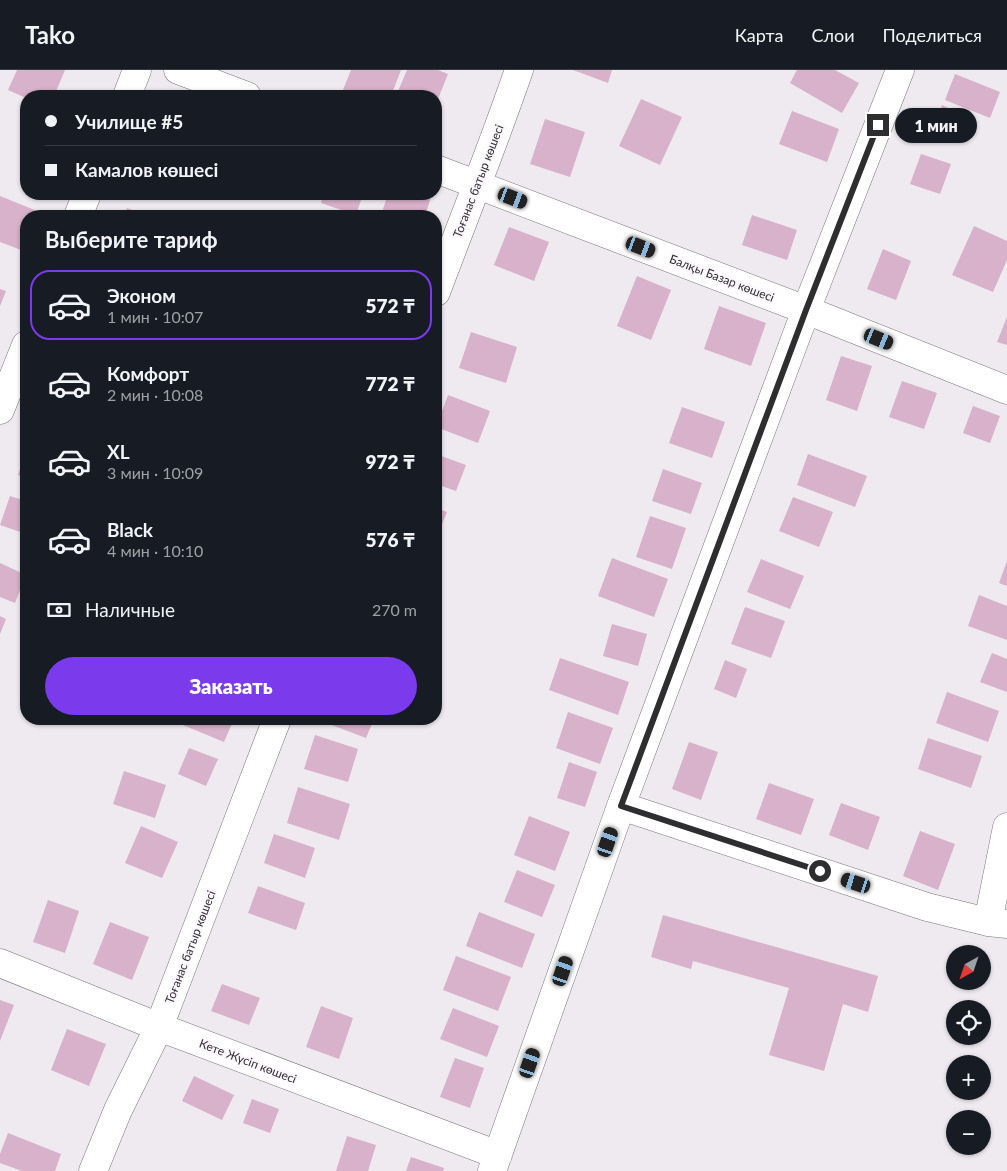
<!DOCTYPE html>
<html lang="ru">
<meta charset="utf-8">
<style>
:root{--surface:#171b24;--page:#242831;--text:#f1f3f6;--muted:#9ea1a6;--line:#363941;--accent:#7c3aed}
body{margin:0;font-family:Lato,sans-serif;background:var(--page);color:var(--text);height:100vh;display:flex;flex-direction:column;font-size:19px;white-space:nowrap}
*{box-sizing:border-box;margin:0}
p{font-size:16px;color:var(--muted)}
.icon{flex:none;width:28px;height:28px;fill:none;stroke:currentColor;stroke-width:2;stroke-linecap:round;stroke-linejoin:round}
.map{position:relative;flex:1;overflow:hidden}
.details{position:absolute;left:20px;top:140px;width:422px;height:515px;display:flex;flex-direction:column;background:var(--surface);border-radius:20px;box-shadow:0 1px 4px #0004}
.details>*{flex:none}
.top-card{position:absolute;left:20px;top:20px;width:422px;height:110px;border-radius:20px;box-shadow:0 1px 4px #0004;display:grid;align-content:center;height:110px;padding:0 25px;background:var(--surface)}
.needle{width:32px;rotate:220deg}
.tools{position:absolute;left:946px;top:875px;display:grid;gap:10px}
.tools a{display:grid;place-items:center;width:45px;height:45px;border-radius:50%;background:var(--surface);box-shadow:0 1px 4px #0004;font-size:25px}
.end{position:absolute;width:22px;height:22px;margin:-11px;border:6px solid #2e2d2f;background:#fff;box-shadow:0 0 0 2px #fff}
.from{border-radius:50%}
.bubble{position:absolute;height:35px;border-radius:18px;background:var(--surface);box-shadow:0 1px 4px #0004;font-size:16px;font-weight:800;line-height:35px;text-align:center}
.car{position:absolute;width:15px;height:30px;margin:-15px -8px;border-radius:6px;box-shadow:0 0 4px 1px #0007;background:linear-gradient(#222 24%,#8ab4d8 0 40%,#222 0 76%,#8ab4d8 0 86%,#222 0)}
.top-card b{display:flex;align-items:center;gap:18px;height:48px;font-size:19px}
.top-card b+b{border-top:1px solid var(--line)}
.top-card i{width:12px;height:12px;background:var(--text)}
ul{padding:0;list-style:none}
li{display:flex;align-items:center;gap:15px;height:70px;margin:0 10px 8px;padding:0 15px;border:2px solid transparent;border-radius:20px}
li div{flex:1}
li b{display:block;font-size:19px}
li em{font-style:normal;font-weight:800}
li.selected{border-color:var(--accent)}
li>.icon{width:45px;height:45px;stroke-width:1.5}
h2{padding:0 25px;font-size:22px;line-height:60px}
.pay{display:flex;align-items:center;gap:12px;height:55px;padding:0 25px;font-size:19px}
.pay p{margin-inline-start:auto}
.action{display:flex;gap:10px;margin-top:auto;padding:10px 25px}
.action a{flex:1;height:58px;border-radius:30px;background:var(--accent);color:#fff;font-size:20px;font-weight:800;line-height:58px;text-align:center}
header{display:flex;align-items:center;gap:30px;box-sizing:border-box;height:70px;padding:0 25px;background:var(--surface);border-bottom:1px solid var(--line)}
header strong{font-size:24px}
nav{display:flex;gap:28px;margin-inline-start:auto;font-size:18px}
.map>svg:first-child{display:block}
.building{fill:#d8b1ca}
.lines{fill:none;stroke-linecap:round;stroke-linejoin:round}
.minor-casing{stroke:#7a767a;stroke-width:29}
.minor{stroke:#fff;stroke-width:28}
.route{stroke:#2e2d2f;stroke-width:6}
.labels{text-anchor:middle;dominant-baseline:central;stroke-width:4;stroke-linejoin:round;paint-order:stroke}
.street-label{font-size:12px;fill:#2e2d2f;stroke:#fcf7fc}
</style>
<header>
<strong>Tako</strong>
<nav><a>Карта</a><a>Слои</a><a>Поделиться</a></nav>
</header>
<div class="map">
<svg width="1007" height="1101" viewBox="0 0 1007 1101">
<rect width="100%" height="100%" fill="#efeaef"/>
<path class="building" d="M17,0H65L54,26H26V28L8,20Z
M351,0H401L391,26H360L343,20Z
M407,0H438L448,4L436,34V26H396Z
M573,0H612L608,13Z
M797,0H835L859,13L842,43L790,13Z
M955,4L1000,22L990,48L945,30Z
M641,29L682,47L660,95L619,76Z
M942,35L970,48L960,72L932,60Z
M792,41L839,59L827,92L779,74Z
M545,49L585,62L570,107L530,94Z
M921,84L951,94L940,124L910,114Z
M324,124H363L356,145L321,133Z
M388,124H420L431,127L425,146H396L382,142Z
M0,126L37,141L35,146H26V168L21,180L0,172Z
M127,138L148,146H124Z
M752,145L797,160L787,190L742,175Z
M974,156L1007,171V190L993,222L952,205Z
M509,157L549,172L534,211L494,195Z
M883,179L911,191L896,230L867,219Z
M637,206L671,220L651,270L617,256Z
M0,219L6,221L0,236Z
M719,236L766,253L751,296L704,279Z
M1007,247V275L997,272Z
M471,262L517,277L506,313L459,298Z
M841,286L872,296L857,341L826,330Z
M902,311L937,323L924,359L889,347Z
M448,325L490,341L478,373L436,357Z
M973,336L1000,346L990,373L963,363Z
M682,337L725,352L712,388L669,373Z
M26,382V408L18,405Z
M436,384L466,395L456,421L436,414Z
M808,384L867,406L855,437L797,415Z
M663,399L702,413L691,444L652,431Z
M10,426L26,431V464L0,455Z
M793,427L833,442L819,477L779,461Z
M436,438L447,442L436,469Z
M650,446L686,458L672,499L636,487Z
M612,488L668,509L654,547L598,526Z
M761,489L804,506L790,539L747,522Z
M1007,491V516L999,513Z
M0,493L26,505L15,533L0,527Z
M436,495L441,496L436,508Z
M979,525L1007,536V570L968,556Z
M745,537L785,551L771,588L731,574Z
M0,546L6,549L0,564Z
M612,554L647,564L638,596L603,586Z
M992,583L1007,589V622L980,612Z
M560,588L629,612L618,645L549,620Z
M725,590L747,599L736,628L714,619Z
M947,622L999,641L988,672L936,653Z
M568,642L613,658L600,694L556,678Z
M179,649H234L224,672L178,653Z
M322,649H374L366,668L321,651Z
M315,665L358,679L348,712L304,699Z
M928,668L982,686L971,718L918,699Z
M689,672L718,682L701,730L672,719Z
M189,678L218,689L206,716L178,704Z
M569,692L597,702L585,737L557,728Z
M124,701L166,715L155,748L113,734Z
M769,713L814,729L801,765L756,749Z
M298,717L350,734L339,770L287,753Z
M841,733L880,747L868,780L829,765Z
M529,746L570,762L555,801L514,785Z
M141,756L178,772L162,808L125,793Z
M920,761L955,774L938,820L903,806Z
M274,764L315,778L305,808L264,793Z
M517,800L555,815L542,847L504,832Z
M258,816L305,833L296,860L248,843Z
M48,830L79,841L65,883L33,872Z
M479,842L535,864L522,898L466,876Z
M663,845L878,906L868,942L843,934L824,1001L769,985L789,918L693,891L691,899L651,887Z
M110,852L149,867L132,910L93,894Z
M456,886L511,907L498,941L443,920Z
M222,914L260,928L249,955L211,941Z
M0,930L14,935L0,971Z
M321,936L353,948L339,989L306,977Z
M453,938L499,956L487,987L440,969Z
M67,959L106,974L89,1016L51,1000Z
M455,988L484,998L470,1038L440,1027Z
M194,1006L234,1025L222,1050L182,1031Z
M252,1029L279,1039L270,1063L243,1053Z
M8,1063L61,1084L55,1101H22L0,1093V1084Z
M347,1066L376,1075L368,1101H336Z
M411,1087L444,1098L443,1101H406Z"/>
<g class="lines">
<g class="minor-casing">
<path id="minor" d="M178,0L247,26
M127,26L137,0
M436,99L806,240L1007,320
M78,146L87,124
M436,222C464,148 493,75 519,0
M0,340L26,275
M621,736L927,837L988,852L1007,854
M988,852L1007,757
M0,893L159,957L498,1085
M93,1101L118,1040L159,957L277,649
M492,1101L621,736L806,240L900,0"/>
</g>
<use href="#minor" class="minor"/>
</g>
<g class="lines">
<path class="route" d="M820,801L621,736L806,240L878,55"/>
</g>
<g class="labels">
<g class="street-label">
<text transform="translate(478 111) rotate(-69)">Тоғанас батыр көшесі</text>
<text transform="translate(722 208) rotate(21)">Балқы Базар көшесі</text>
<text transform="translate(190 877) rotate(-69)">Тоғанас батыр көшесі</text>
<text transform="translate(248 991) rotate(21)">Кете Жүсіп көшесі</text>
</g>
</g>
</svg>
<div class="tools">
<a><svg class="needle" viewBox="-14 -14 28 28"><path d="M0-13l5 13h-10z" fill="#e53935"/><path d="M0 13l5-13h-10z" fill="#9ea1a6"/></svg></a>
<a><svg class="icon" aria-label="locate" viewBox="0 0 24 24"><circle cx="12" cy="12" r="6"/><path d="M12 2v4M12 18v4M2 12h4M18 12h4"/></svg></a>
<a>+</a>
<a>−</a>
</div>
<i class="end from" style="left:820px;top:801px"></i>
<i class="end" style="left:878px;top:55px"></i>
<div class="bubble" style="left:895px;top:38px;width:82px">1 мин</div>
<i class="car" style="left:513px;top:128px;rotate:111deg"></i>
<i class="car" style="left:641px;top:177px;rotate:111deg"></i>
<i class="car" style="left:879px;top:269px;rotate:112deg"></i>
<i class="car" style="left:608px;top:772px;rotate:19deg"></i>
<i class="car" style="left:856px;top:813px;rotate:288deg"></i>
<i class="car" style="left:563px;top:901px;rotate:19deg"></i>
<i class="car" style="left:530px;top:993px;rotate:19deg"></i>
<div class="top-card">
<b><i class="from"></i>Училище #5</b>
<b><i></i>Камалов көшесі</b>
</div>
<section class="details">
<h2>Выберите тариф</h2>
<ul>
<li class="selected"><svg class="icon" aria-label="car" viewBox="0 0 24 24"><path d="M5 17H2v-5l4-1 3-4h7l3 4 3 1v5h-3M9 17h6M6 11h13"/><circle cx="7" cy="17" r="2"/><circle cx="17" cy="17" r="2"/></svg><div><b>Эконом</b><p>1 мин · 10:07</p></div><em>572 ₸</em></li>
<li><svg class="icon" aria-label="car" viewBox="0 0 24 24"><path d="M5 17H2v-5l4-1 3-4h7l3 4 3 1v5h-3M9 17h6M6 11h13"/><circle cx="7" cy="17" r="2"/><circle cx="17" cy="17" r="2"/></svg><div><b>Комфорт</b><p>2 мин · 10:08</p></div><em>772 ₸</em></li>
<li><svg class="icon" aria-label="car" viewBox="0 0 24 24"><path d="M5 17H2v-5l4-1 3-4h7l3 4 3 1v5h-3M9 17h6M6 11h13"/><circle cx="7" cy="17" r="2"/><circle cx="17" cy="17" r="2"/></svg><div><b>XL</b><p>3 мин · 10:09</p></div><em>972 ₸</em></li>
<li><svg class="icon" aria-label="car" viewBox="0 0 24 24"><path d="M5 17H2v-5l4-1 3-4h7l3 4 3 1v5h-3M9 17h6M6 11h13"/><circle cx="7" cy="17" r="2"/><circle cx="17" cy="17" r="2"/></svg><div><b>Black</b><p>4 мин · 10:10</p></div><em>576 ₸</em></li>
</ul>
<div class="pay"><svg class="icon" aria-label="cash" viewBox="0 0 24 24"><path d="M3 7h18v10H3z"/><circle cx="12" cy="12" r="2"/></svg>Наличные<p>270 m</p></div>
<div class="action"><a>Заказать</a></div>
</section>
</div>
